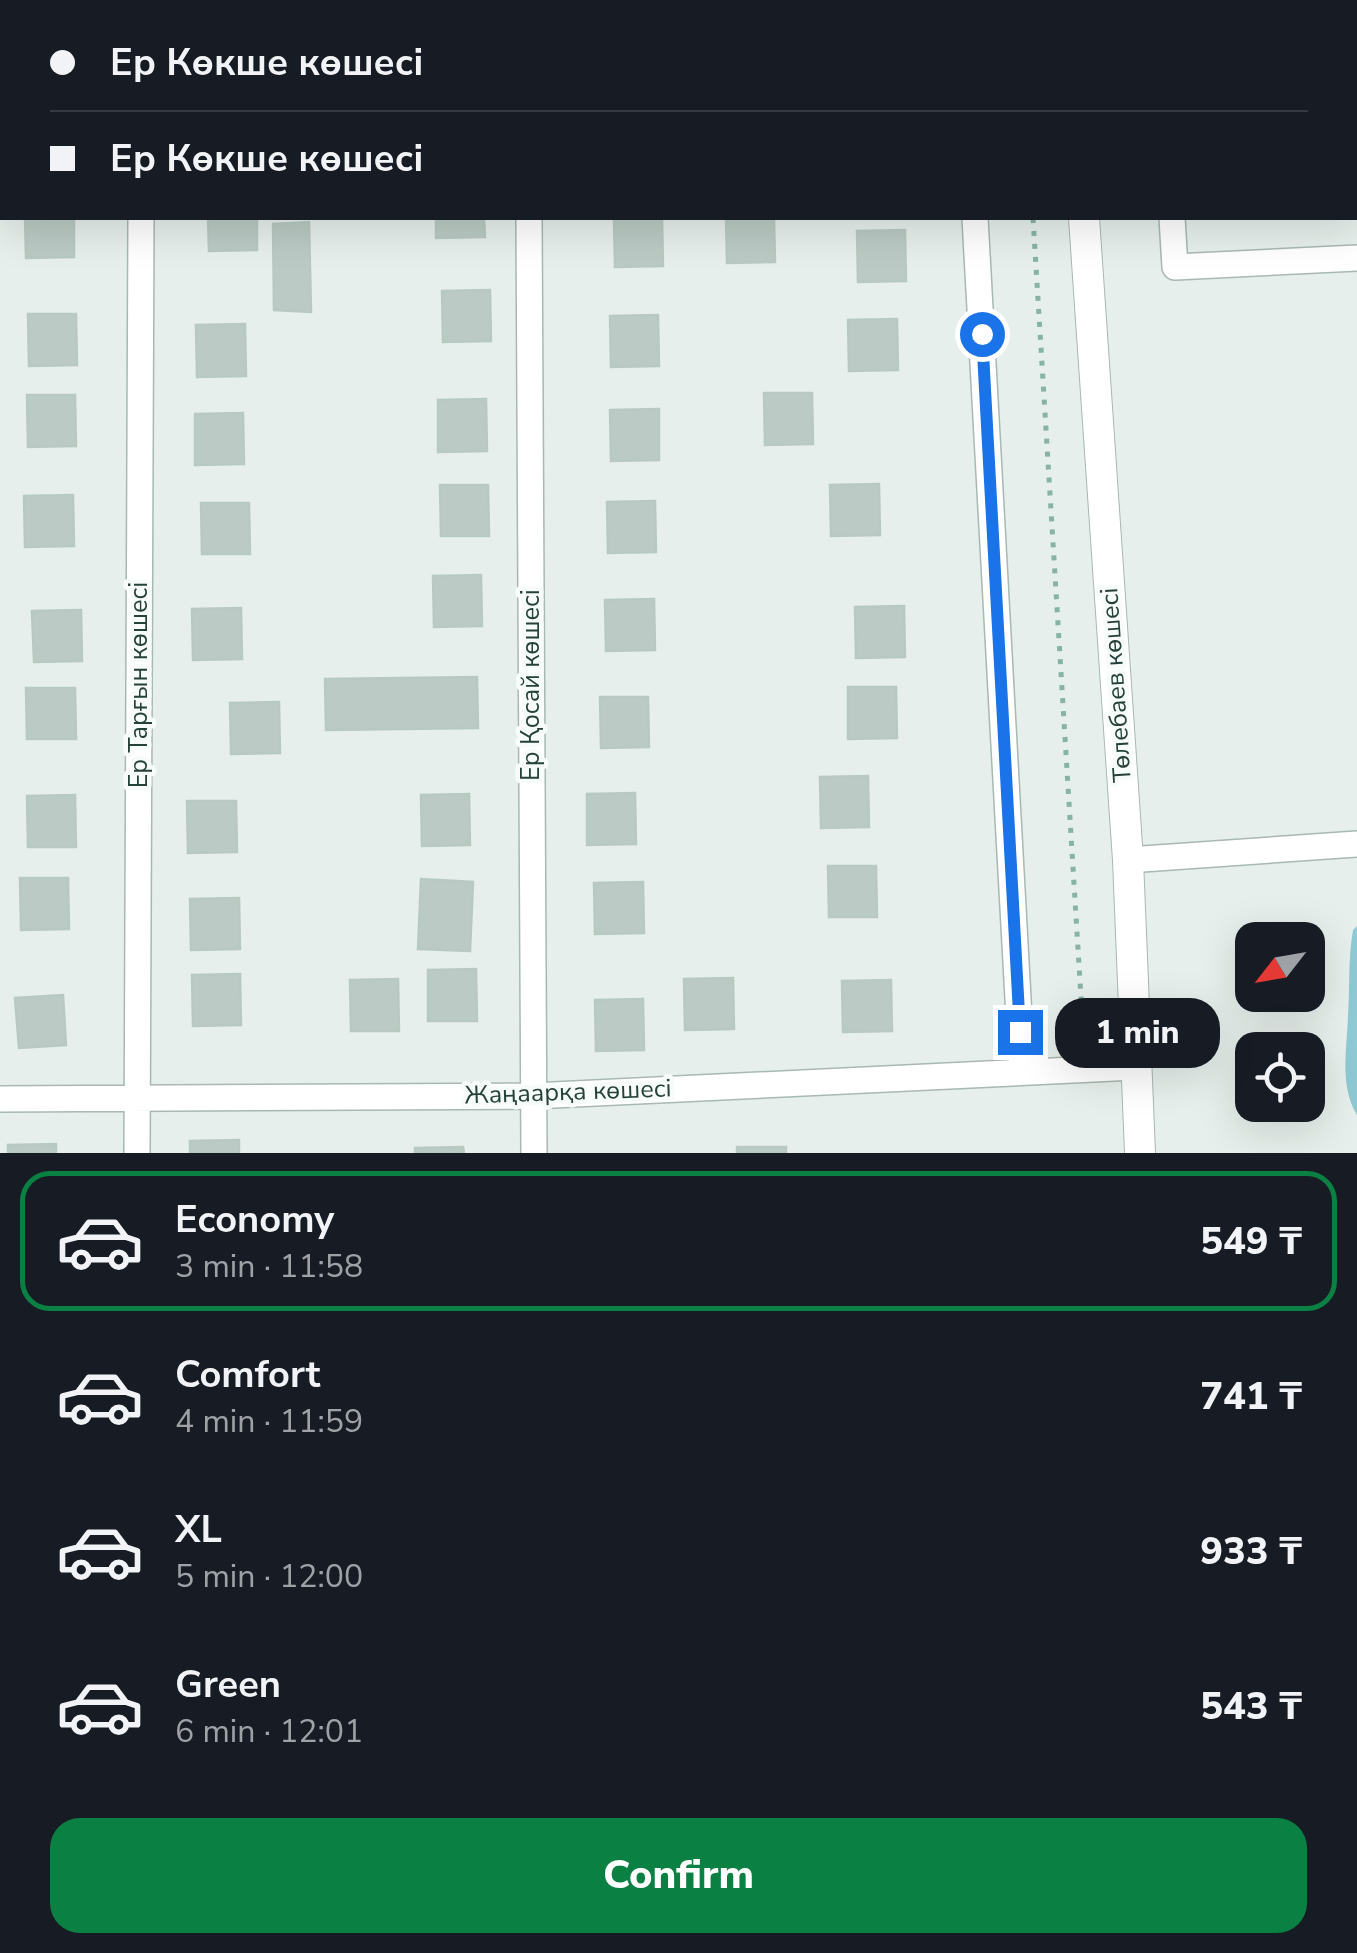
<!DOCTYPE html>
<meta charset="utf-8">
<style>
:root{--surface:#171b24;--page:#20242c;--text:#f1f3f6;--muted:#9ea1a6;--line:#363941;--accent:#0b8043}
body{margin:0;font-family:"Nunito Sans",sans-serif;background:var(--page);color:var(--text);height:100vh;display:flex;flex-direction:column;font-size:38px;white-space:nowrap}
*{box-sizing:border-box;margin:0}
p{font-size:32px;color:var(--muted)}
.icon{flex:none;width:55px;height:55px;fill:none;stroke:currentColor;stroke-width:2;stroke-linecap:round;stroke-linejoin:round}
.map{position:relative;height:1153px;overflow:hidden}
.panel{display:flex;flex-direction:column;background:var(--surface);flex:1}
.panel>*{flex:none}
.guide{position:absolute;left:0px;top:0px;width:1358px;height:220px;box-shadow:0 10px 40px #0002;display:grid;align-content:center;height:220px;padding:0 50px;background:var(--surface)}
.needle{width:65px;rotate:239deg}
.fabs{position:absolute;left:1235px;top:922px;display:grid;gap:20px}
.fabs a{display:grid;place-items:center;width:90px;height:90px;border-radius:20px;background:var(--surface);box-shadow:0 10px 40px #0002;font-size:50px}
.end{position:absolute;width:45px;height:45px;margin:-22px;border:12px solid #1a73e8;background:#fff;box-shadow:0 0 0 5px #fff}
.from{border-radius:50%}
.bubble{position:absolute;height:70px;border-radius:30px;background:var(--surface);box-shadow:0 10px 40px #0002;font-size:32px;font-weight:800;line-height:70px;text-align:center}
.guide b{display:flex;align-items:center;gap:35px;height:95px;font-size:38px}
.guide b+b{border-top:2px solid var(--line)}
.guide i{width:25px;height:25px;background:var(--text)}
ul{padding:18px 0 0;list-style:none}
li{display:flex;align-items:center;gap:30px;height:140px;margin:0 20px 15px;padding:0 30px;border:5px solid transparent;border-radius:30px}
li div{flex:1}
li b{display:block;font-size:38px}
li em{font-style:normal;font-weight:800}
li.active{border-color:var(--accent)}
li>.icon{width:90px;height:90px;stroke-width:1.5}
.cta{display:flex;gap:20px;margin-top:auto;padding:20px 50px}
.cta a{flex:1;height:115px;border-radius:30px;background:var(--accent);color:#fff;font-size:40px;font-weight:800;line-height:115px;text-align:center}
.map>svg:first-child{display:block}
.water{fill:#8ec9d4}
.building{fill:#bbcac4;stroke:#b8c9c2;stroke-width:2.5}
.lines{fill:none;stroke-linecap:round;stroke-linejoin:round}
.minor-casing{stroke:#a8b8b2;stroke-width:28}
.tertiary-casing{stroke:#a8b8b2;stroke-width:32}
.path{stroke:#86b3a5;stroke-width:5;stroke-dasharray:5 8;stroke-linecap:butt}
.minor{stroke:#fff;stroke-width:25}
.tertiary{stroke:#fff;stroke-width:30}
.route{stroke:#1a73e8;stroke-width:12}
.labels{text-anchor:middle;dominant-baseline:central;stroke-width:9;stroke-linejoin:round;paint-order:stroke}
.street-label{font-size:25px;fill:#24423a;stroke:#f7fbf9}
</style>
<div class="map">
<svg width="1357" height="1153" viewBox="0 0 1357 1153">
<rect width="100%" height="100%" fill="#e6efeb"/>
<path class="water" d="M1357,926V1115C1339,1085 1347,1049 1348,1016C1350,986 1348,959 1353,930Z"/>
<path class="building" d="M775,0H887L775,2Z
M1355,68H1357L1355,206Z
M25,218H74V257L26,258Z
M208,218H257V250L209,251Z
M436,218H484L485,237L436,238Z
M614,218H662L663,266L615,267Z
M726,218H774L775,262L727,263Z
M309,222L311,312L274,310L273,224Z
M905,230L906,281L858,282L857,231Z
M490,290L491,341L443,342L442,291Z
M28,314H76L77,365L29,366Z
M658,315L659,366L611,367L610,316Z
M897,319L898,370L849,371L848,320Z
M245,324L246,376L197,377L196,325Z
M764,393H812L813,444L765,445Z
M27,395H75L76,446L28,447Z
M486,399L487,451L438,452V400Z
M659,409V460L611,461L610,410Z
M243,413L244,464L195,465V414Z
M879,484L880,535L831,536L830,485Z
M440,485H488L489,536H441Z
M73,495L74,546L25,547L24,496Z
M655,501L656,552L608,553L607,502Z
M201,503H249L250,554H202Z
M481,575L482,626L434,627L433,576Z
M654,599L655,650L606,651L605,600Z
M904,606L905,657L856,658L855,607Z
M241,608L242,659L193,660L192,609Z
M81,610L82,661L34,662L32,611Z
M477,677L478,728L326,730L325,679Z
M848,687H896L897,738L848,739Z
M26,688H75L76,739H27Z
M600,697H648L649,747L601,748Z
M279,702L280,753L231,754L230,703Z
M868,776L869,827L821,828L820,777Z
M635,793L636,844L587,845V794Z
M469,794L470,845L422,846L421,795Z
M75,795L76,847H28L27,796Z
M187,801H236L237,852L188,853Z
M828,866H876L877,917H829Z
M20,878H68L69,929L21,930Z
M421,879L473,882L470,951L418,949Z
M643,882L644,933L595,934L594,883Z
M239,898L240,949L191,950L190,899Z
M476,969L477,1021H428V970Z
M240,974L241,1025L193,1026L192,975Z
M733,978L734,1029L685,1030L684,979Z
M398,979L399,1031H351L350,980Z
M891,980L892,1031L843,1032L842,981Z
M63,995L66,1045L19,1048L15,998Z
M643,999L644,1050L596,1051L595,1000Z
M239,1140V1153H190V1141Z
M56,1144V1153H8V1145Z
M463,1147L464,1153H415V1148Z
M737,1147H786V1153H737Z"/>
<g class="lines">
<g class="minor-casing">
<path id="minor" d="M141,0V2
M546,0V2
M1159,0V2
M968,2L969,0
M0,106H2
M529,218L534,1153
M975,218L1022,1071
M1172,218L1175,267L1357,258
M1128,860L1357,844
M0,1099L533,1096L1135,1067
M137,1153L141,218"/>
</g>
<g class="tertiary-casing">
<path id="tertiary" d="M1069,0V2
M1084,218L1128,860L1140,1153"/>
</g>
<path class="path" d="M1020,0V2
M1033,218L1084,1046"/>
<use href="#minor" class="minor"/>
<use href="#tertiary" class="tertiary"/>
</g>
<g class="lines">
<path class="route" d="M982,334L1020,1032"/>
</g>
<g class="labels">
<g class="street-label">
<text transform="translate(139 685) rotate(-90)">Ер Тарғын көшесі</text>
<text transform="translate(531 685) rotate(-90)">Ер Қосай көшесі</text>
<text transform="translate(1116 685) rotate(-94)">Төлебаев көшесі</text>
<text transform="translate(568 1092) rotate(-2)">Жаңаарқа көшесі</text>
</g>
</g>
</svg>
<div class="fabs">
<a><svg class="needle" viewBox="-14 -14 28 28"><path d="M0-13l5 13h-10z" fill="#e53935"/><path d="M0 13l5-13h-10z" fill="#9ea1a6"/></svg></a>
<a><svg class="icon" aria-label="locate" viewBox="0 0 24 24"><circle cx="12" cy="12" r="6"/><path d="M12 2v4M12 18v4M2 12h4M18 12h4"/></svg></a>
</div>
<i class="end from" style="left:982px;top:334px"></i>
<i class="end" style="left:1020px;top:1032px"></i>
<div class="bubble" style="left:1055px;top:998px;width:165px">1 min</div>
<div class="guide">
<b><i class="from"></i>Ер Көкше көшесі</b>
<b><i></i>Ер Көкше көшесі</b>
</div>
</div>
<section class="panel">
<ul>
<li class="active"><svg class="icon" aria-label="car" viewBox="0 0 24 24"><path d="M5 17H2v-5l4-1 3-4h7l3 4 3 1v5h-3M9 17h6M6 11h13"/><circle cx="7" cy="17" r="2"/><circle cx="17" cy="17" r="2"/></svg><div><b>Economy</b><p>3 min · 11:58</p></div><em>549 ₸</em></li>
<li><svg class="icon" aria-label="car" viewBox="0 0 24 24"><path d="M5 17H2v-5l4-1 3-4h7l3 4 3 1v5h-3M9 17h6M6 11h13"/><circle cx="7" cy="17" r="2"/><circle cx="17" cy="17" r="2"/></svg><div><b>Comfort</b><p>4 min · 11:59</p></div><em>741 ₸</em></li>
<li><svg class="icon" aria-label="car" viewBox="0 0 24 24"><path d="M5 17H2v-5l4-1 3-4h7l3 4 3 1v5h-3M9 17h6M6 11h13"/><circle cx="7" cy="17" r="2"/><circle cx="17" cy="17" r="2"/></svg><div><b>XL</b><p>5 min · 12:00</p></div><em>933 ₸</em></li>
<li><svg class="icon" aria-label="car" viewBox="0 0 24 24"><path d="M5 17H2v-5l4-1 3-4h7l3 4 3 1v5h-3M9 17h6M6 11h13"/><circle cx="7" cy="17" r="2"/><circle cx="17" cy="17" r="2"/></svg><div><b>Green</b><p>6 min · 12:01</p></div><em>543 ₸</em></li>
</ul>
<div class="cta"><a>Confirm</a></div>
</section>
